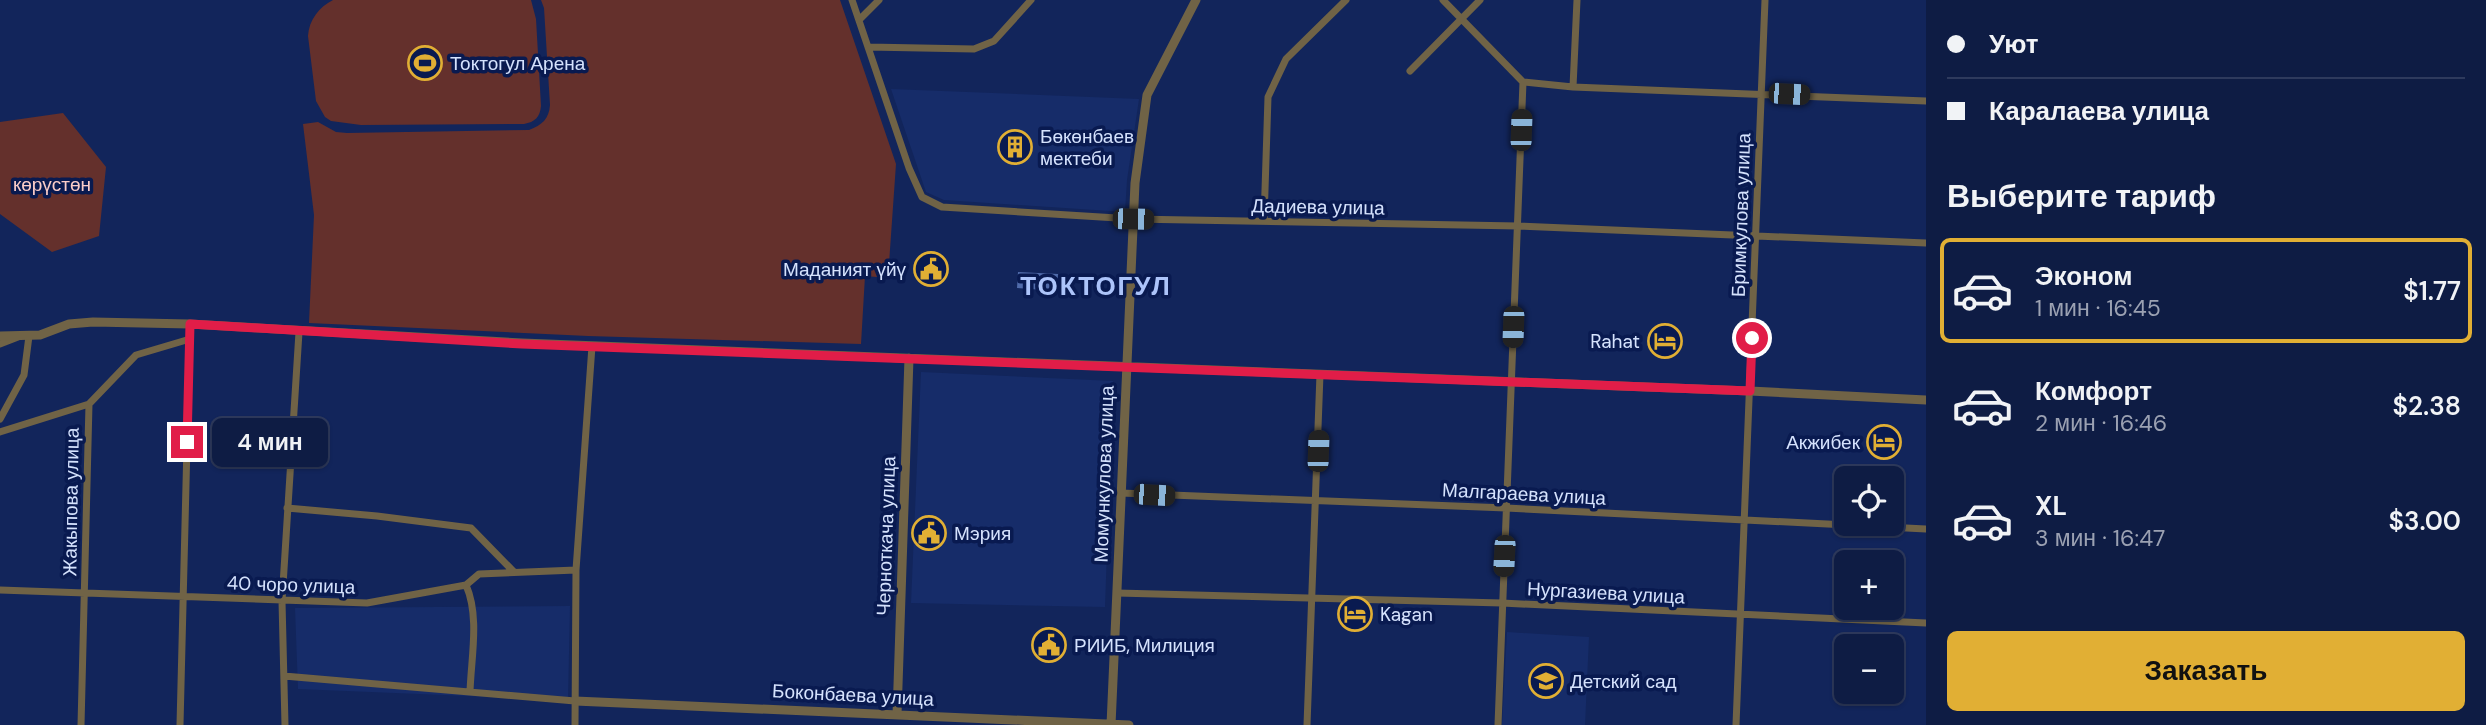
<!DOCTYPE html>
<html lang="ru">
<meta charset="utf-8">
<style>
:root{--surface:#0e1c44;--page:#17254b;--text:#f1f3f6;--muted:#9ba1b2;--line:#2e3a5d;--accent:#e1af34}
body{margin:0;font-family:"DM Sans",sans-serif;background:var(--page);color:var(--text);height:100vh;display:flex;flex-direction:column;font-size:26px;white-space:nowrap}
*{box-sizing:border-box;margin:0}
p{font-size:23px;color:var(--muted)}
.icon{flex:none;width:38px;height:38px;fill:none;stroke:currentColor;stroke-width:2;stroke-linecap:round;stroke-linejoin:round}
.map{position:relative;flex:1;overflow:hidden}
.panel{display:flex;flex-direction:column;background:var(--surface);width:560px}
.panel>*{flex:none}
.hud{display:grid;align-content:center;height:154px;padding:0 21px;background:var(--surface)}
.fabs{position:absolute;left:1834px;top:466px;display:grid;gap:14px}
.fabs a{display:grid;place-items:center;width:70px;height:70px;border-radius:10px;background:var(--surface);box-shadow:0 2px 5px #0004,0 0 0 2px var(--line);font-size:35px}
.end{position:absolute;width:32px;height:32px;margin:-16px;border:9px solid #e11d48;background:#fff;box-shadow:0 0 0 4px #fff}
.from{border-radius:50%}
.bubble{position:absolute;height:49px;border-radius:10px;background:var(--surface);box-shadow:0 2px 5px #0004,0 0 0 2px var(--line);font-size:23px;font-weight:600;line-height:49px;text-align:center}
.car{position:absolute;width:21px;height:42px;margin:-21px -10px;border-radius:9px;box-shadow:0 0 5px 2px #0007;background:linear-gradient(#222 24%,#8ab4d8 0 40%,#222 0 76%,#8ab4d8 0 86%,#222 0)}
.hud b{display:flex;align-items:center;gap:24px;height:66px;font-size:26px}
.hud b+b{border-top:2px solid var(--line)}
.hud i{width:18px;height:18px;background:var(--text)}
ul{padding:0;list-style:none}
li{display:flex;align-items:center;gap:21px;height:105px;margin:0 14px 10px;padding:0 7px;border:4px solid transparent;border-radius:10px}
li div{flex:1}
li b{display:block;font-size:26px}
li em{font-style:normal;font-weight:600}
li.current{border-color:var(--accent)}
li>.icon{width:63px;height:63px;stroke-width:1.5}
h2{padding:0 21px;font-size:32px;line-height:84px}
.button{display:flex;gap:14px;margin-top:auto;padding:14px 21px}
.button a{flex:1;height:80px;border-radius:10px;background:var(--accent);color:#111;font-size:28px;font-weight:600;line-height:80px;text-align:center}
main{display:flex;flex:1;min-height:0}
.map>svg:first-child{display:block}
.built{fill:#162c69}
.green{fill:#64302c}
.water{fill:#506baa}
.lines{fill:none;stroke-linecap:round;stroke-linejoin:round}
.minor{stroke:#706346;stroke-width:7}
.tertiary{stroke:#706346;stroke-width:9}
.route{stroke:#e11d48;stroke-width:9}
.labels{text-anchor:middle;dominant-baseline:central;stroke-width:7;stroke-linejoin:round;paint-order:stroke}
.poi-label{font-size:19px;fill:#d5e2fd;stroke:#091a50;text-anchor:start}
.park-label{font-size:19px;fill:#fbcdc8;stroke:#091a50}
.street-label{font-size:19px;fill:#d5e2fd;stroke:#091a50}
.district-label{font-size:26px;font-weight:bold;letter-spacing:2px;fill:#acc4fa;stroke:#091a50}
</style>
<main>
<div class="map">
<svg width="1926" height="725" viewBox="0 0 1926 725">
<rect width="100%" height="100%" fill="#12255b"/>
<path class="built" d="M891,89L1139,99L1127,180L1125,212L944,200L926,192Z
M921,372L1113,381L1105,607L911,603Z
M570,606L568,700L298,689L295,608Z
M1507,632L1589,637L1585,725H1502Z"/>
<path class="green" d="M333,0H531L536,19L541,106C540,117 535,122 524,124L361,125L331,121L325,117L316,101L308,36C309,20 319,7 333,0Z
M541,0H840L896,164L888,278L865,276L861,344L588,336L309,323L314,215L303,124L318,122L336,132L347,133L529,130C542,125 549,119 550,105L544,8Z
M63,113L106,167L99,236L52,252L0,214V122Z"/>
<path class="water" d="M1018,272L1058,274L1057,291L1017,288Z"/>
<g class="lines">
<path class="minor" d="M852,0L909,168L922,197L942,207L1133,219L1518,226L1926,243
M1443,0L1523,82
M859,20L879,0
M868,47L974,49L994,41L1031,0
M1410,71L1480,0
M1523,82L1573,87L1926,101
M1573,87L1577,0
M1264,221L1268,97L1286,59L1346,0
M0,344L18,337
M0,419L24,375L29,336
M0,432L89,404
M1121,493L1506,508L1926,529
M287,508L377,516L471,528L514,572
M466,585C480,617 471,658 470,692
M0,590L367,603L466,585L479,574L576,570
M1117,593L1502,603L1926,623
M284,676L575,701
M81,725L89,404L136,355L190,339
M180,725L190,324
M285,725L282,601L299,332
M575,725L576,570L592,346
M1307,725L1320,374
M1498,725L1523,82
M1736,725L1765,0"/>
<path class="tertiary" d="M0,336L40,335L69,324L93,322L190,324L522,343L1750,391L1926,400
M575,701L1129,725
M897,715L909,358
M1111,725L1135,183L1147,95L1196,0"/>
</g>
<g class="lines">
<path class="route" d="M187,442L190,324L522,344L1750,391L1752,338"/>
</g>
<defs>
<g id="stadium-ring" transform="scale(1.75)"><circle r="9.5" fill="#091a50" stroke="#e1af34" stroke-width="1.5"/><path d="M0-5a6.5 5 0 1 0 0 10a6.5 5 0 1 0 0-10ZM-3.5-1.8h7v3.6h-7Z" fill="#e1af34"/></g>
<g id="building-ring" transform="scale(1.75)"><circle r="9.5" fill="#091a50" stroke="#e1af34" stroke-width="1.5"/><path d="M-4-6H4V6H1V3H-1V6H-4ZM-2.5-4.3h1.7v1.8h-1.7ZM.8-4.3h1.7v1.8H.8ZM-2.5-1h1.7V.8h-1.7ZM.8-1h1.7V.8H.8Z" fill="#e1af34"/></g>
<g id="civic-ring" transform="scale(1.75)"><circle r="9.5" fill="#091a50" stroke="#e1af34" stroke-width="1.5"/><path d="M-.6-6.5H3V-4.5H.6V-3L4-1V1h2V6H-6V1h2V-1L-.6-3ZM-1.2 2.5V6h2.4V2.5Z" fill="#e1af34"/></g>
<g id="hotel-ring" transform="scale(1.75)"><circle r="9.5" fill="#091a50" stroke="#e1af34" stroke-width="1.5"/><path d="M-6-4.5h1.5V1H6V5H4.5V3h-9V5H-6ZM-4 0a1.8 1.8 0 1 1 3.6 0ZM.5 0V-2.5h3Q6-2.5 6 0Z" fill="#e1af34"/></g>
<g id="school-ring" transform="scale(1.75)"><circle r="9.5" fill="#091a50" stroke="#e1af34" stroke-width="1.5"/><path d="M0-5L7-2L0 1L-7-2ZM-4 1L0 2.5L4 1V4Q0 6-4 4Z" fill="#e1af34"/></g>
</defs>
<g fill-rule="evenodd">
<use href="#stadium-ring" x="425" y="63"/>
<use href="#building-ring" x="1015" y="147"/>
<use href="#civic-ring" x="931" y="269"/>
<use href="#hotel-ring" x="1665" y="341"/>
<use href="#hotel-ring" x="1884" y="442"/>
<use href="#civic-ring" x="929" y="533"/>
<use href="#hotel-ring" x="1355" y="614"/>
<use href="#civic-ring" x="1049" y="645"/>
<use href="#school-ring" x="1546" y="681"/>
</g>
<g class="labels">
<g class="poi-label">
<text x="450" y="63">Токтогул Арена</text>
<text x="1040" y="136">Бөкөнбаев<tspan x="1040" dy="22">мектеби</tspan></text>
<text x="906" y="269" text-anchor="end">Маданият үйү</text>
<text x="1640" y="341" text-anchor="end">Rahat</text>
<text x="1860" y="442" text-anchor="end">Акжибек</text>
<text x="954" y="533">Мэрия</text>
<text x="1380" y="614">Kagan</text>
<text x="1074" y="645">РИИБ, Милиция</text>
<text x="1570" y="681">Детский сад</text>
</g>
<g class="park-label">
<text x="52" y="184">көрүстөн</text>
</g>
<g class="street-label">
<text transform="translate(1318 207) rotate(1)">Дадиева улица</text>
<text transform="translate(1741 215) rotate(-88)">Бримкулова улица</text>
<text transform="translate(1104 474) rotate(-88)">Момункулова улица</text>
<text transform="translate(1524 494) rotate(3)">Малгараева улица</text>
<text transform="translate(71 502) rotate(-89)">Жакыпова улица</text>
<text transform="translate(886 536) rotate(-88)">Черноткача улица</text>
<text transform="translate(291 585) rotate(2)">40 чоро улица</text>
<text transform="translate(1606 593) rotate(3)">Нургазиева улица</text>
<text transform="translate(853 695) rotate(3)">Боконбаева улица</text>
</g>
<g class="district-label">
<text x="1096" y="286">ТОКТОГУЛ</text>
</g>
</g>
</svg>
<div class="fabs">
<a><svg class="icon" aria-label="locate" viewBox="0 0 24 24"><circle cx="12" cy="12" r="6"/><path d="M12 2v4M12 18v4M2 12h4M18 12h4"/></svg></a>
<a>+</a>
<a>−</a>
</div>
<i class="end from" style="left:1752px;top:338px"></i>
<i class="end" style="left:187px;top:442px"></i>
<div class="bubble" style="left:212px;top:418px;width:116px">4 мин</div>
<i class="car" style="left:1789px;top:94px;rotate:93deg"></i>
<i class="car" style="left:1521px;top:130px;rotate:2deg"></i>
<i class="car" style="left:1133px;top:219px;rotate:91deg"></i>
<i class="car" style="left:1513px;top:327px;rotate:182deg"></i>
<i class="car" style="left:1318px;top:451px;rotate:2deg"></i>
<i class="car" style="left:1154px;top:495px;rotate:93deg"></i>
<i class="car" style="left:1504px;top:556px;rotate:183deg"></i>
</div>
<section class="panel">
<div class="hud">
<b><i class="from"></i>Уют</b>
<b><i></i>Каралаева улица</b>
</div>
<h2>Выберите тариф</h2>
<ul>
<li class="current"><svg class="icon" aria-label="car" viewBox="0 0 24 24"><path d="M5 17H2v-5l4-1 3-4h7l3 4 3 1v5h-3M9 17h6M6 11h13"/><circle cx="7" cy="17" r="2"/><circle cx="17" cy="17" r="2"/></svg><div><b>Эконом</b><p>1 мин · 16:45</p></div><em>$1.77</em></li>
<li><svg class="icon" aria-label="car" viewBox="0 0 24 24"><path d="M5 17H2v-5l4-1 3-4h7l3 4 3 1v5h-3M9 17h6M6 11h13"/><circle cx="7" cy="17" r="2"/><circle cx="17" cy="17" r="2"/></svg><div><b>Комфорт</b><p>2 мин · 16:46</p></div><em>$2.38</em></li>
<li><svg class="icon" aria-label="car" viewBox="0 0 24 24"><path d="M5 17H2v-5l4-1 3-4h7l3 4 3 1v5h-3M9 17h6M6 11h13"/><circle cx="7" cy="17" r="2"/><circle cx="17" cy="17" r="2"/></svg><div><b>XL</b><p>3 мин · 16:47</p></div><em>$3.00</em></li>
</ul>
<div class="button"><a>Заказать</a></div>
</section>
</main>
